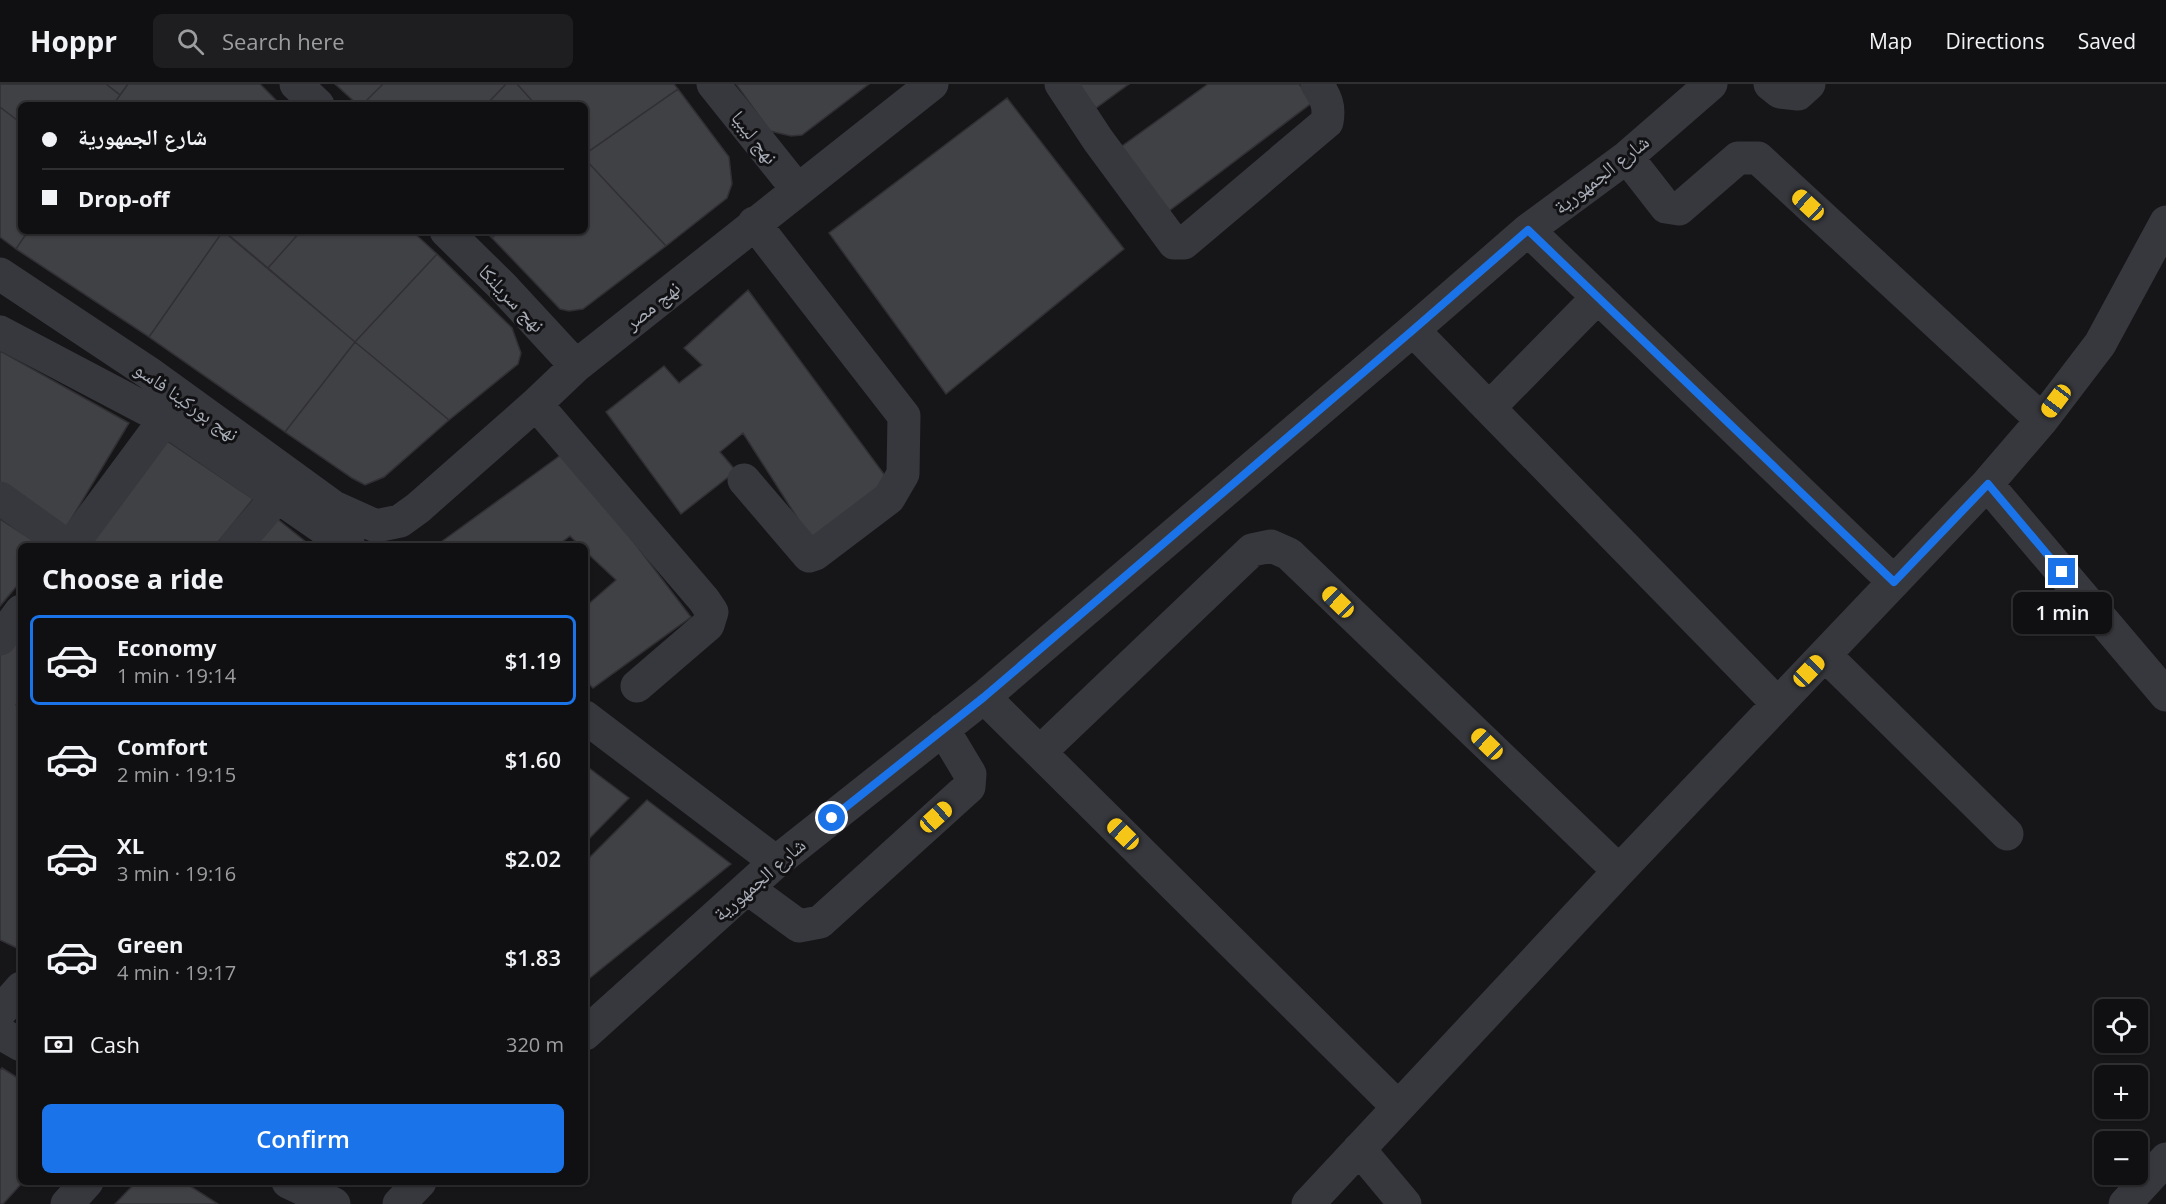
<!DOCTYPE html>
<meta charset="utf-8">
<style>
:root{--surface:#101012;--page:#1e1e20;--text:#f1f3f6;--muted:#9c9d9f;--line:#303032;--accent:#1a73e8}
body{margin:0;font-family:"Open Sans","Noto Naskh Arabic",sans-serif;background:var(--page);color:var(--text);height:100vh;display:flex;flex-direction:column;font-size:22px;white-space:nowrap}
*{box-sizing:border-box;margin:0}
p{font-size:20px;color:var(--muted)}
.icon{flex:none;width:33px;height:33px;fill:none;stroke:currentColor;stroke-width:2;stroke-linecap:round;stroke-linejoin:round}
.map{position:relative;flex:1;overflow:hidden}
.panel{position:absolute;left:18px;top:459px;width:570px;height:642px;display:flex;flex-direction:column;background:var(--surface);border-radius:9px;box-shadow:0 2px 4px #0004,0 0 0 2px var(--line)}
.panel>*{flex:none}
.banner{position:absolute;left:18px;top:18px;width:570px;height:132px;border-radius:9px;box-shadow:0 2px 4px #0004,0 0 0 2px var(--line);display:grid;align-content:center;height:132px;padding:0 24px;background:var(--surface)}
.controls{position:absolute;left:2094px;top:915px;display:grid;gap:12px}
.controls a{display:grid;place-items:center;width:54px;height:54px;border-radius:9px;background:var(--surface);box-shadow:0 2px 4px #0004,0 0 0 2px var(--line);font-size:30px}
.end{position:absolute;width:27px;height:27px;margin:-14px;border:8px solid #1a73e8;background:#fff;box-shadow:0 0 0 3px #fff}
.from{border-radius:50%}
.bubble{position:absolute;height:42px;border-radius:9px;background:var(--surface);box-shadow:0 2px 4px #0004,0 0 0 2px var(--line);font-size:20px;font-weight:600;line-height:42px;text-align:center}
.car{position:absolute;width:18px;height:36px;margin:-18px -9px;border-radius:8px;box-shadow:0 0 4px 2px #0007;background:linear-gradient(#f5c518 24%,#345 0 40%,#f5c518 0 76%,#345 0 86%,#f5c518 0)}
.banner b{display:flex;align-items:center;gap:21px;height:57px;font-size:22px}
.banner b+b{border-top:2px solid var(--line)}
.banner i{width:15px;height:15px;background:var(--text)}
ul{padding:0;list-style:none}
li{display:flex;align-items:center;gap:18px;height:90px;margin:0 12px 9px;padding:0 12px;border:3px solid transparent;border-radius:9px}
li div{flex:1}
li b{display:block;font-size:22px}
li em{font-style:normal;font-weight:600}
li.active{border-color:var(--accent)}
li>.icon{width:54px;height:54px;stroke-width:1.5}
h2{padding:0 24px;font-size:27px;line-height:72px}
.pay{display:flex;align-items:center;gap:15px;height:66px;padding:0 24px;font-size:22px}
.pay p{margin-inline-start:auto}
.button{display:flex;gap:12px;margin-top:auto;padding:12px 24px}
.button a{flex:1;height:69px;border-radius:9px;background:var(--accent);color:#fff;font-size:24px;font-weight:600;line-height:69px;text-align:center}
header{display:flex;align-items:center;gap:36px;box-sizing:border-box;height:84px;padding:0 30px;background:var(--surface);border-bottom:2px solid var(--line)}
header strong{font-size:28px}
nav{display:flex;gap:33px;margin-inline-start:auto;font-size:21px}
.search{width:420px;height:54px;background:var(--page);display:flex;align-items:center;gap:15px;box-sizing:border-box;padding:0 21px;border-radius:9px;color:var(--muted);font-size:22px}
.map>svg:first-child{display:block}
.building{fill:#404145;stroke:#303034;stroke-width:1.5}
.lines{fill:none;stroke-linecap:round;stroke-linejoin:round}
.minor{stroke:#37383d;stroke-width:33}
.route{stroke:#1a73e8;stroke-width:8}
.labels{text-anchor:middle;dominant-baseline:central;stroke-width:6;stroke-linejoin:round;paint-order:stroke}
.street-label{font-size:20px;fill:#a8adb8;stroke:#111113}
</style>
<header>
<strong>Hoppr</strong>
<div class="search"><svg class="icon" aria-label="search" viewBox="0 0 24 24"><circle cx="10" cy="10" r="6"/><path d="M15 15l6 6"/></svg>Search here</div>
<nav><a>Map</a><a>Directions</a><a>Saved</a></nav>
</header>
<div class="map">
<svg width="2166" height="1120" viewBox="0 0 2166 1120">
<rect width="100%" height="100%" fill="#161618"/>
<path class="building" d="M0,0H106L120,11L113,21H21V39L0,23Z
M106,0H128L120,11Z
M128,0H260L278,18L276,21H113Z
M335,0H383L362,21H358Z
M383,0H506L486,21H362Z
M506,0H517L536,21H486Z
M517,0H674L678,5L585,70V21H536Z
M736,0H869L802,51L791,52L770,47Z
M1076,0H1129L1096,24Z
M1208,0H1299L1313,18L1169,127L1118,65Z
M678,5L729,73L732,100L727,114L666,162L585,75V70Z
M1007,14L1124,165L946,310L829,149Z
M0,23L21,39V147H28L16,165L0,153Z
M585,75L666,162L583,225L569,227L560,225L492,154L499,147H585Z
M28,147H223L149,253L16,165Z
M223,147L355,258L285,348L149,253Z
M224,147H301L268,184Z
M301,147H412L437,170L355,258L268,184Z
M485,147H499L492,154Z
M437,170L512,244L521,269L518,280L449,336L355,258Z
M748,206L892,401L814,460L743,349L720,368L736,387L681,430L606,328L664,282L679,299L702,281L684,264Z
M355,258L449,336L384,393L365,401L352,394L285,348Z
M0,267L129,339L64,447L0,401Z
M161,353L253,415L215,462H96L82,452Z
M565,368L691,533L593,604L585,596V523L616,496L585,467V462H580L570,452L557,462H445L441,458Z
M270,429L311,462H240Z
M0,435L42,462H21V497L0,522Z
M21,536V616L16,621L21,625V866L0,856V564Z
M585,681L629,714L585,759Z
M647,716L731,780L585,898V778Z
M2,984L21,996V1098H23L3,1120H0V986Z
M136,1098H184L218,1120H115Z"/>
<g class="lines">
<path class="minor" d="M296,0L318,21
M713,0L797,105
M1061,0L1098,56L1174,159H1184L1327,38C1330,22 1326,14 1317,0
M1770,0L1780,8L1798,10L1809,0
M1627,73L1666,123L1679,125L1738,74H1758L2042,336
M1528,146L1894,498
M446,147L502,202L576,282
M0,190L152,291L334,423L376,442L400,437L418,424L536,320L576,282L932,0
M1413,246L1778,620
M0,248L165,335L349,462
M536,320L704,516L712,528L708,541L637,602
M1489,324L1598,213
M744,396L809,472L815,470L889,414L903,390L904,332L754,139
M1987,400L2166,611
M0,414L67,462
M71,462L165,335
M235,462L278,412
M0,555L21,527
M1825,571L2007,750
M984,613L1398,1023
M585,633L776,778
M1040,668L1252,466L1271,462L1289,470L1619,787
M747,804L799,842L820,838L969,703L970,690L943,645
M0,928L21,904
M0,949L21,961
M585,950L776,778L984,613L1413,246L1528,146L1627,73L1711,0
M1359,1065L1405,1120
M288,1098L334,1120
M67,1120L87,1098
M399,1120L420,1098
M1308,1120L1619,787L1987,400L2042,336L2100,260L2166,138
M2125,1120L2166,1075"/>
</g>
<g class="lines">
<path class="route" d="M832,734L984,613L1413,246L1528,146L1894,498L1988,400L2062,488"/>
</g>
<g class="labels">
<g class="street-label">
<text transform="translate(755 53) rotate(52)">نهج ليبيا</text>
<text transform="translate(1601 90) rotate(-38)">شارع الجمهورية</text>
<text transform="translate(512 214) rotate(46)">نهج سريلنكا</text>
<text transform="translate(652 221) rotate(-39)">نهج مصر</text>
<text transform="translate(187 317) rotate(35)">نهج بوركينا فاسو</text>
<text transform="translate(759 795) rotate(-41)">شارع الجمهورية</text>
</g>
</g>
</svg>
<div class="controls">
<a><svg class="icon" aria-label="locate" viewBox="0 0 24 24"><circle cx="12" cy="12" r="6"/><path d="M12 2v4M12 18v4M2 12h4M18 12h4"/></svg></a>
<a>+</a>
<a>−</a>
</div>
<i class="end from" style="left:832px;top:734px"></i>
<i class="end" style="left:2062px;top:488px"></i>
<div class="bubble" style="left:2013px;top:508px;width:99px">1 min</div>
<i class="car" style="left:1808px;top:121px;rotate:313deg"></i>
<i class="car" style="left:2056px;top:317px;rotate:217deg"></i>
<i class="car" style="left:1338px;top:518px;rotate:314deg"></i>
<i class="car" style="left:1809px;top:587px;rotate:44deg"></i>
<i class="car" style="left:1487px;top:660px;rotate:314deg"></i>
<i class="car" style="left:936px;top:733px;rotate:48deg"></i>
<i class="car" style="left:1123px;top:750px;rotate:314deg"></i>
<div class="banner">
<b><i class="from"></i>شارع الجمهورية</b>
<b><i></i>Drop-off</b>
</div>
<section class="panel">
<h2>Choose a ride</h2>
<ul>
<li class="active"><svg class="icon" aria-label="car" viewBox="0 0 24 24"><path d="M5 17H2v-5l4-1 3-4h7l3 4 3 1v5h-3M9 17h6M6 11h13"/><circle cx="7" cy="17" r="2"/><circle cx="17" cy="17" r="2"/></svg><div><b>Economy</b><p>1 min · 19:14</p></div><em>$1.19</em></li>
<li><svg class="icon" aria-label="car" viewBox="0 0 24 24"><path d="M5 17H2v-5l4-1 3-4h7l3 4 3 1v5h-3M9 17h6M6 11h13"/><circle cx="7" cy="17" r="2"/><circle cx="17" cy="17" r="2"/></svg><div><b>Comfort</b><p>2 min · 19:15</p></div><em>$1.60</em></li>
<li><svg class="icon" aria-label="car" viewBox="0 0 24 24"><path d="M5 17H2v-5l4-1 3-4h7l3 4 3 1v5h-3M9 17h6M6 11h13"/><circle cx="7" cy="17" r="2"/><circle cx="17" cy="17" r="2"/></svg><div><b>XL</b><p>3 min · 19:16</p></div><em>$2.02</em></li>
<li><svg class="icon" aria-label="car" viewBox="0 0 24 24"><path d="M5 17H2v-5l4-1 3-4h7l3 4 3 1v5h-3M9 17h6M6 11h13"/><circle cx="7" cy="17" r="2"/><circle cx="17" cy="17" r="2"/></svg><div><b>Green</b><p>4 min · 19:17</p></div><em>$1.83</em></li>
</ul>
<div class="pay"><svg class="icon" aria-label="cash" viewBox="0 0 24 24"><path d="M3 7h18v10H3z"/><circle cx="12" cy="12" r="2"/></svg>Cash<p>320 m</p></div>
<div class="button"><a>Confirm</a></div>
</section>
</div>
